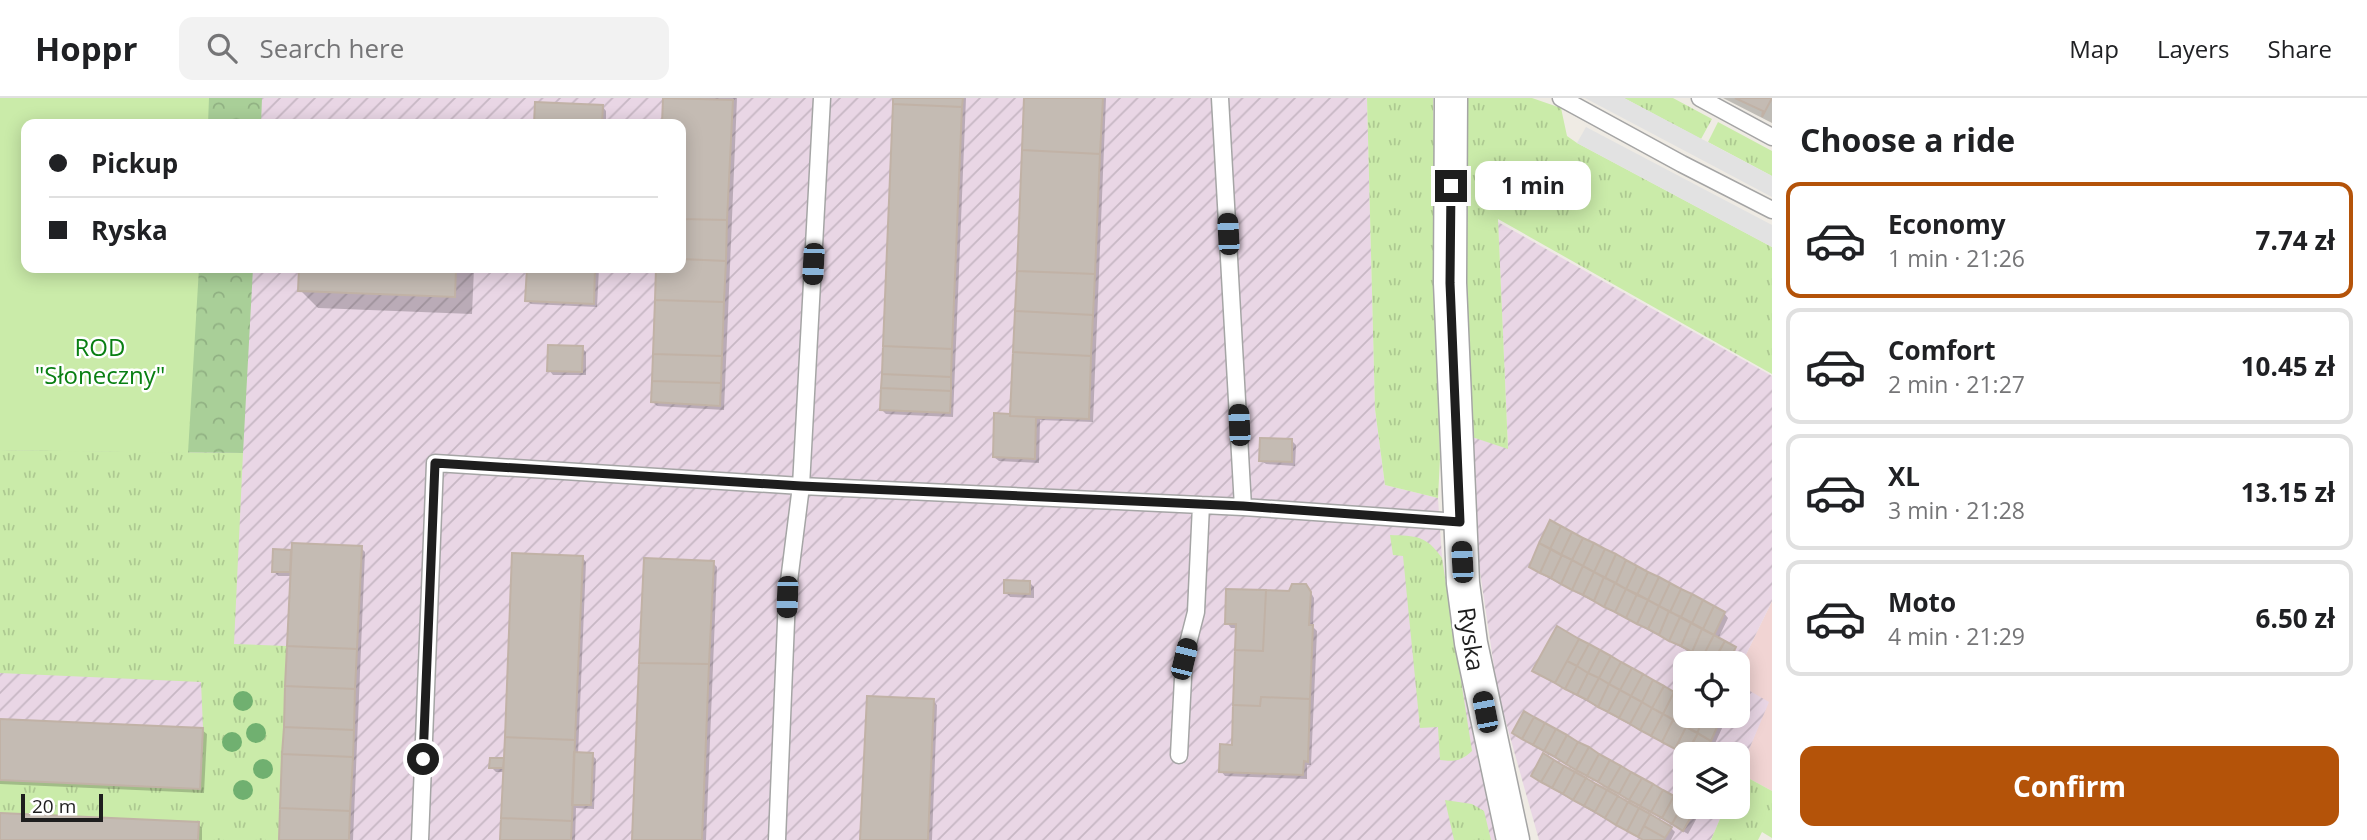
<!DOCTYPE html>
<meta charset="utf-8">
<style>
:root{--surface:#fff;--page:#f2f2f2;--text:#202124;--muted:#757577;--line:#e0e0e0;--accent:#b45309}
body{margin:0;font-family:"Open Sans",sans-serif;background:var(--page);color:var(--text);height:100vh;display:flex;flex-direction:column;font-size:26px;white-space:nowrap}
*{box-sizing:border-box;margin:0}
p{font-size:23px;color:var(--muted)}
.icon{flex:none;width:38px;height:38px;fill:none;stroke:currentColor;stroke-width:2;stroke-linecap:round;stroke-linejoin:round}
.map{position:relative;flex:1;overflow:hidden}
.drawer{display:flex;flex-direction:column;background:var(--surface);width:595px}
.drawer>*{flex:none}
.hud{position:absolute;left:21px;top:21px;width:665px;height:154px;border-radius:14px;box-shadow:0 4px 18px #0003;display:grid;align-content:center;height:154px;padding:0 28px;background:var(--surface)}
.controls{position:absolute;left:1673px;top:553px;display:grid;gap:14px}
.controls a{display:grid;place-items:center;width:77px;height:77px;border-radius:14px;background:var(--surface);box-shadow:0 4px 18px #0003;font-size:35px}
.scale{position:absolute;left:21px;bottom:18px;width:82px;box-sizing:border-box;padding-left:7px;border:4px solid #1e1e1e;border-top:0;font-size:19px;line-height:24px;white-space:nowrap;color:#1e1e1e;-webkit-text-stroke:5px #fff;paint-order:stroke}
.end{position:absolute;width:32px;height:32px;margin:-16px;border:9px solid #1e1e1e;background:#fff;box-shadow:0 0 0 4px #fff}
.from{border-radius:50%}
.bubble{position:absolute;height:49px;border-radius:14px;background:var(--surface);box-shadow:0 4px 18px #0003;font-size:23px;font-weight:700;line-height:49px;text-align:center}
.car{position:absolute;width:21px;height:42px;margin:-21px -10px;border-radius:9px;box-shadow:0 0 5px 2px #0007;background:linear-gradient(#222 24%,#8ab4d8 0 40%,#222 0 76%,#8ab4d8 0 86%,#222 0)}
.hud b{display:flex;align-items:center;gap:24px;height:66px;font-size:26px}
.hud b+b{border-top:2px solid var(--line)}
.hud i{width:18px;height:18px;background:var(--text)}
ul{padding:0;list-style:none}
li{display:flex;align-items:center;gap:21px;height:116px;margin:0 14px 10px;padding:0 14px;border:4px solid var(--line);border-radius:14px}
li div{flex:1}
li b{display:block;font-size:26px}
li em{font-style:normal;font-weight:700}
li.on{border-color:var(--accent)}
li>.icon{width:63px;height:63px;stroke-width:1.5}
h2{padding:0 28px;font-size:32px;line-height:84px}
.action{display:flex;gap:14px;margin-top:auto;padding:14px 28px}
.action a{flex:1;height:80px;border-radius:14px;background:var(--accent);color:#fff;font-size:28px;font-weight:700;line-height:80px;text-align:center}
header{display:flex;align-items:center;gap:42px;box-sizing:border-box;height:98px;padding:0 35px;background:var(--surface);border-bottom:2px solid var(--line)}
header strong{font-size:33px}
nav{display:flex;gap:38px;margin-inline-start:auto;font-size:24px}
.search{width:490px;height:63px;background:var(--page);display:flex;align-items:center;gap:18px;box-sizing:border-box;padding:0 24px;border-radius:14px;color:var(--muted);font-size:26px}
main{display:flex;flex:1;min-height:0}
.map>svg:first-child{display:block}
.commercial{fill:#f1d4d3}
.industrial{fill:url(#industrial-furrows)}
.grass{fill:url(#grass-tufts)}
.forest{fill:url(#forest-crowns)}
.garden{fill:#caeba9}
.parking{fill:#e2e2e2}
.shadow{fill:#0003}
.building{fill:#c4bbb3;stroke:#c1b2a6;stroke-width:2}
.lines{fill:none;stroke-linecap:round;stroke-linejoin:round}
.service-casing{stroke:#a5a5a5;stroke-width:19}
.minor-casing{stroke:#a5a5a5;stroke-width:35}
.service{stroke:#fff;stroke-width:16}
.minor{stroke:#fff;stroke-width:32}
.tree{fill:#70b070}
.route{stroke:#1e1e1e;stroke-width:9}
.labels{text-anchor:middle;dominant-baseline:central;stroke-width:5;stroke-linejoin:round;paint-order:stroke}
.park-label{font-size:24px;fill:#097f12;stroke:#fff}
.street-label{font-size:24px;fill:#1e1e1e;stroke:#fff}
</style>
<header>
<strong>Hoppr</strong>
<div class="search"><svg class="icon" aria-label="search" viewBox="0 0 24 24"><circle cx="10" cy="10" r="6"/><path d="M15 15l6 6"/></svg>Search here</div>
<nav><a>Map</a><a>Layers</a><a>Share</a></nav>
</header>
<main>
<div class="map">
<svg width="1772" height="742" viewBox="0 0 1772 742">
<defs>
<pattern id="industrial-furrows" width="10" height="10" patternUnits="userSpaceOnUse" patternTransform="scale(1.75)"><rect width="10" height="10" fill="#e9d6e5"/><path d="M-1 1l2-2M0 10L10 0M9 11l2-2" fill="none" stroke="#c7b7c4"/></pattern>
<pattern id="grass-tufts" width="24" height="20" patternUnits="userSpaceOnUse" patternTransform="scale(1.75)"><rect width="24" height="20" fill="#caeba9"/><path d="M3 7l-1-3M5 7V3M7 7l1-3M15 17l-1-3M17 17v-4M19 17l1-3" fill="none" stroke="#adc991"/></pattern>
<pattern id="forest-crowns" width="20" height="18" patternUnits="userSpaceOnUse" patternTransform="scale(1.75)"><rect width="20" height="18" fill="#a9cf98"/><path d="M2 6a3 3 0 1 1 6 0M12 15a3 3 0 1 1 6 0" fill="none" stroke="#91b183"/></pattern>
</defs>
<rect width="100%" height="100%" fill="#efebe4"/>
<path class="commercial" d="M1772,503V693L1739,675L1768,605L1738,586V573Z"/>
<path class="industrial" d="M209,0H1367L1375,311L1385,387L1438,400L1442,460L1502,742H0V352L188,355L199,170H681V26H208Z
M1498,124L1772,278V503L1738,573V565H1685V618H1738V586L1769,604L1738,678V656H1685V709H1725L1711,742H1539L1498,596L1479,467L1466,337L1508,350Z"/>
<path class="grass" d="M1367,0H1433L1440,360L1438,400L1385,387L1375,311Z
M1461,0H1532L1561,10L1567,38L1577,45L1772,149V276L1498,121L1508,351L1466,337Z
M1624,0H1673L1712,21L1701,41Z
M1718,24L1772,53V78L1708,44Z
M0,352L243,355L234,546L287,548L279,742H198V724L0,715V682L200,691L203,630L201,584L0,575Z
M1390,437C1416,438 1426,437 1442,460L1472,653C1461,663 1455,664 1440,662L1438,629L1420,630L1403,458L1393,457Z
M1739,675L1772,693V740L1762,734L1758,742H1711L1725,709H1738Z
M1445,702L1472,706L1484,713L1491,742H1454Z"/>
<path class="forest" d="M173,0H262L261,26H172Z
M162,170H253L243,355L0,352Z"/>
<path class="garden" d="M0,0H209L208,26H26V170H199L188,355L0,352Z"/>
<path class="parking" d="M1585,0H1624L1772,78V99Z
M1586,29L1772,127V149L1577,45Z"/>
<path class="shadow" d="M665,0H737L724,312L657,308L653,304L658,170H681V26H664Z
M895,0H966L953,319L886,316L881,311Z
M1025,0H1106L1093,324L1040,322L1039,365L999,363L994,359L1012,318Z
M1723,0H1772V25Z
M536,5L602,8L606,13V26H535Z
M301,170H474L472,216L318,210L300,192Z
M529,170H599L597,209L531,206L527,202Z
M582,250L586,254V277H553L549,272Z
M1292,343L1296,347L1295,368L1266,366L1261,362Z
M1551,425L1724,515L1728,520L1718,541L1739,555L1734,565H1711L1535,473L1531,469Z
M361,450L365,454L353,742H280L292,478H278L274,473L275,453Z
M582,459L586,464L578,656L592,657L596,661L594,711L576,710L575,742H502L505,674H496L491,669V662H505Z
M713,465L717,469L706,742H634Z
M1030,485L1034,489V500L1010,499L1006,494Z
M1310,493L1314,500L1313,529L1317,533L1311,667H1307V681L1225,678L1221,673L1234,648L1238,530H1231L1227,525L1290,495Z
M1557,531L1685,602V618H1713L1720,622L1724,626L1710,656L1685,657L1539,577Z
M933,603L937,607L932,742H862Z
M1525,615L1685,706V709L1695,711L1699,716L1688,736L1518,639L1514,635Z
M0,623L202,632L207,636L204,695L0,686Z
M1543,658L1671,730L1675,734L1671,742H1642L1537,682L1533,678Z
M0,717L198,726L202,730V742H0Z"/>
<path class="building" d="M663,0L733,2L727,122L681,121V26H662Z
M893,0H963L962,9L893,6Z
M1024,0H1103L1100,56L1022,52Z
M1735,0H1772L1762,19L1763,13Z
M535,4L603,7L602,26H534Z
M893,6L962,9L952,251L883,248Z
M1022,52L1100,56L1095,176L1017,173Z
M681,121L727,122L726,163L681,161Z
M681,161L726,163L724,204L655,202L656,170H681Z
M299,170H456L455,199L298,193Z
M527,170H595L594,206L525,203Z
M1017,173L1095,176L1093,217L1015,213Z
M655,202L724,204L722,258L653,256Z
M1015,213L1093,217L1091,258L1013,254Z
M548,247L583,248L582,274L547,273Z
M883,248L952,251L951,279L882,276Z
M1013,254L1091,258L1089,321L1010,318Z
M1013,254L1091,258L1089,321L1036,319L1035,361L993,359L994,315L1010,316Z
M653,256L722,258L721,285L652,283Z
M882,276L951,279V293L881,290Z
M652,283L721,285L720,308L651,304Z
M881,290L951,293L950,315L880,312Z
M1260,340L1292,341V364L1259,363Z
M1550,422L1561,428L1550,451L1539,445Z
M1561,428L1572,434L1561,457L1550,451Z
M1572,434L1583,440L1572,462L1561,457Z
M1583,440L1594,445L1583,468L1572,462Z
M292,445L362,448L357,551L287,548Z
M1539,445L1551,451L1540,475L1529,469Z
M1594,445L1605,451L1594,474L1583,468Z
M273,451L291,452L290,474H272Z
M1551,451L1562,457L1551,480L1540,475Z
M1605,451L1616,456L1605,480L1594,474Z
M512,455L583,458L575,642L505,639Z
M1616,456L1626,462L1616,485L1605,480Z
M1562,457L1572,462L1561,486L1551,480Z
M644,460L714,463L709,566L639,565Z
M1572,462L1583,468L1572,492L1561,486Z
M1626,462L1637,468L1626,491L1616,485Z
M1583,468L1594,474L1583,497L1572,492Z
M1637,468L1648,474L1637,497L1626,491Z
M1594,474L1604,479L1594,503L1583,497Z
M1648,474L1659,479L1648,502L1637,497Z
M1604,479L1615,485L1604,509L1594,503Z
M1659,479L1670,485L1659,508L1648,502Z
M1004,482L1030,483V496L1004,495Z
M1615,485L1626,491L1615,514L1604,509Z
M1670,485L1681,491L1670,514L1659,508Z
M1292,486H1306L1311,494L1309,527H1313L1310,601L1261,599L1260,608L1233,607L1235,552L1263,553L1266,492L1289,493Z
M1226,491L1266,492L1263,553L1235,552L1236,526H1225Z
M1626,491L1637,496L1626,520L1615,514Z
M1681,491L1692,496L1681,519L1670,514Z
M1637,496L1648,502L1637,526L1626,520Z
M1692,496L1703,502L1692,525L1681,519Z
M1648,502L1659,508L1648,531L1637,526Z
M1703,502L1714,508L1703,531L1692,525Z
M1659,508L1669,513L1659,537L1648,531Z
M1714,508L1725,514L1714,537L1703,531Z
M1669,513L1680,519L1669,543L1659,537Z
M1680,519L1691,525L1681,548L1669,543Z
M1691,525L1702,531L1692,554L1681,548Z
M1557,528L1579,541L1555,585L1532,573Z
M1702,531L1714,537L1702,560L1692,554Z
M1714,537L1725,543L1712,565L1702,560Z
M1579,541L1589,546L1577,568L1567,563Z
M1725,543L1736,549L1728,565H1713Z
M1589,546L1600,552L1588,575L1577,568Z
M287,548L357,551L355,591L285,588Z
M1600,552L1611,558L1599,580L1588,575Z
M1611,558L1621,564L1609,586L1599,580Z
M1567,563L1577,568L1565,591L1555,585Z
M1621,564L1632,570L1620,592L1609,586Z
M639,565L709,566L702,742H632Z
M1577,568L1588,575L1577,597L1565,591Z
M1632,570L1643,576L1631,598L1620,592Z
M1588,575L1599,580L1587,602L1577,597Z
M1643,576L1653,582L1642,604L1631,598Z
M1599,580L1609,586L1598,609L1587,602Z
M1653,582L1664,588L1652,610L1642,604Z
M1609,586L1620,592L1608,614L1598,609Z
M285,588L355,591L354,632L284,629Z
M1664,588L1674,594L1663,616L1652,610Z
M1620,592L1631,598L1619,620L1608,614Z
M1674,594L1685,600L1674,622L1663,616Z
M867,598L934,601L928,742H860Z
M1631,598L1642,604L1630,626L1619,620Z
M1261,599L1310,601L1308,664L1304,663L1303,677L1219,674L1220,646L1232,647L1233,607L1260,608Z
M1685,600V618H1691L1686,629L1674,622Z
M1642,604L1652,610L1640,632L1630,626Z
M1652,610L1663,616L1651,638L1640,632Z
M1524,613L1534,619L1522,641L1512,635Z
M1663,616L1673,622L1662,644L1651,638Z
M1691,618H1705L1697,635L1686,629Z
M1705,618H1716L1721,620L1711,643L1697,635Z
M1534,619L1545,625L1533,647L1522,641Z
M0,621L203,630L200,691L0,682Z
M1673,622L1686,629L1675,651L1662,644Z
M1545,625L1556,631L1544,653L1533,647Z
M284,629L354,632L353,659L282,656Z
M1686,629L1698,635L1685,657L1675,651Z
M1556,631L1567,637L1555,659L1544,653Z
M1698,635L1711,643L1704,656H1687Z
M1567,637L1578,644L1566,666L1555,659Z
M505,639L575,642L572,723L501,720Z
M1578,644L1589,649L1576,672L1566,666Z
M1589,649L1599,656L1587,678L1576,672Z
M574,654L593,655L591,707H572Z
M1543,655L1554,662L1541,684L1531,678Z
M282,656L353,659L350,713L280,710Z
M1599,656L1610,662L1598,684L1587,678Z
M490,660H504L503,670H489Z
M1554,662L1564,668L1552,690L1541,684Z
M1610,662L1621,668L1608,690L1598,684Z
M1564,668L1575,674L1563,696L1552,690Z
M1621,668L1631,674L1619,696L1608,690Z
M1575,674L1586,680L1573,702L1563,696Z
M1631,674L1642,680L1629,702L1619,696Z
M1586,680L1596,686L1584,708L1573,702Z
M1642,680L1653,686L1640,708L1629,702Z
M1596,686L1607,692L1595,714L1584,708Z
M1653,686L1663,692L1651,714L1640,708Z
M1607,692L1618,698L1605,720L1595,714Z
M1663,692L1674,698L1662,720L1651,714Z
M1618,698L1628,704L1616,727L1605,720Z
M1674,698L1684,704L1672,726L1662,720Z
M1628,704L1639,710L1627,733L1616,727Z
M1684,704L1685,709L1696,710L1683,733L1672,726Z
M280,710L350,713L349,742H279Z
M1639,710L1650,716L1638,739L1627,733Z
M0,715L199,724L198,742H0Z
M1650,716L1672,729L1665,740L1644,728Z
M501,720L572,723L571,742H500Z
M1644,728L1665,740L1664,742H1643L1638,739Z"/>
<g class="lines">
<g class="service-casing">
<path id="service" d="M1220,0L1243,409
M1561,0L1682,66L1772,112
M1700,0L1772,39
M1179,657L1184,561L1196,514L1201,407
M420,742L435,365L801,388L1243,409L1459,424
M777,742L787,499L801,388L822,0"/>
</g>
<g class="minor-casing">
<path id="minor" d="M1451,0L1450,185L1463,485L1471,545L1513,742"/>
</g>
<use href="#service" class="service"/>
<use href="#minor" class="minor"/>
</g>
<g class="tree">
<circle cx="243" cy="603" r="10"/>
<circle cx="256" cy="635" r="10"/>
<circle cx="232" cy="644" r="10"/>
<circle cx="263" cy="671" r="10"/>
<circle cx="243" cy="692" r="10"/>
</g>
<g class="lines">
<path class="route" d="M423,661L435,365L801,388L1243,408L1460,424L1450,185L1451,88"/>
</g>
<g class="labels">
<g class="park-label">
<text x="100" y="248">ROD<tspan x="100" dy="28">"Słoneczny"</tspan></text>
</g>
<g class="street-label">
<text transform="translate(1472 541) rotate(81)">Ryska</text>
</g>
</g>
</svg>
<div class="controls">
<a><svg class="icon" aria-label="locate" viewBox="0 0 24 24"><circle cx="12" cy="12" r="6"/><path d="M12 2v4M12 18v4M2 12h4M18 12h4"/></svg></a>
<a><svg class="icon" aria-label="layers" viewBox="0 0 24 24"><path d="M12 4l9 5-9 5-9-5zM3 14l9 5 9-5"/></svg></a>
</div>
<div class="scale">20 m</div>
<i class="end from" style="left:423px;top:661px"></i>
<i class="end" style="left:1451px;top:88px"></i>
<div class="bubble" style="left:1475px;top:63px;width:116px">1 min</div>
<i class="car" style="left:1228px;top:136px;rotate:357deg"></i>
<i class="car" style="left:813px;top:166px;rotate:183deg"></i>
<i class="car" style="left:1239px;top:327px;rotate:357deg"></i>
<i class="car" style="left:1462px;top:464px;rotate:357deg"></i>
<i class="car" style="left:787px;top:499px;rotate:182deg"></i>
<i class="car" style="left:1184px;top:561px;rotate:14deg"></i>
<i class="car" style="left:1485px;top:614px;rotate:349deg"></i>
<div class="hud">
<b><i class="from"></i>Pickup</b>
<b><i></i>Ryska</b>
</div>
</div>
<section class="drawer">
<h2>Choose a ride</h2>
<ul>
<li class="on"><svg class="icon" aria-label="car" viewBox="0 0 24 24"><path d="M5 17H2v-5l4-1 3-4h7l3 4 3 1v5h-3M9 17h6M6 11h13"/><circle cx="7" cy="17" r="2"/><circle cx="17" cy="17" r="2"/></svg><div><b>Economy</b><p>1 min · 21:26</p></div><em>7.74 zł</em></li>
<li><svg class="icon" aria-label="car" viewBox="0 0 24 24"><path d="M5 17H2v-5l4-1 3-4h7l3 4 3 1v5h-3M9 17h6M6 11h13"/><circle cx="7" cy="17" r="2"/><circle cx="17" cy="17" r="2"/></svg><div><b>Comfort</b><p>2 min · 21:27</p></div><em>10.45 zł</em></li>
<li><svg class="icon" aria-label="car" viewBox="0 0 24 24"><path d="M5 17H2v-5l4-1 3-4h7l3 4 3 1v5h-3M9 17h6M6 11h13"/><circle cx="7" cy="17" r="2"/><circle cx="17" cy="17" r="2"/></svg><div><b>XL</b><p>3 min · 21:28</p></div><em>13.15 zł</em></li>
<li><svg class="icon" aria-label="car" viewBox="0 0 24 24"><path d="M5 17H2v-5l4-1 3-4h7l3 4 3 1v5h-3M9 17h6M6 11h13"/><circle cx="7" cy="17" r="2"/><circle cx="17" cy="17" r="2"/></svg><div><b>Moto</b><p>4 min · 21:29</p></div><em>6.50 zł</em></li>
</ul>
<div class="action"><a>Confirm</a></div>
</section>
</main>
